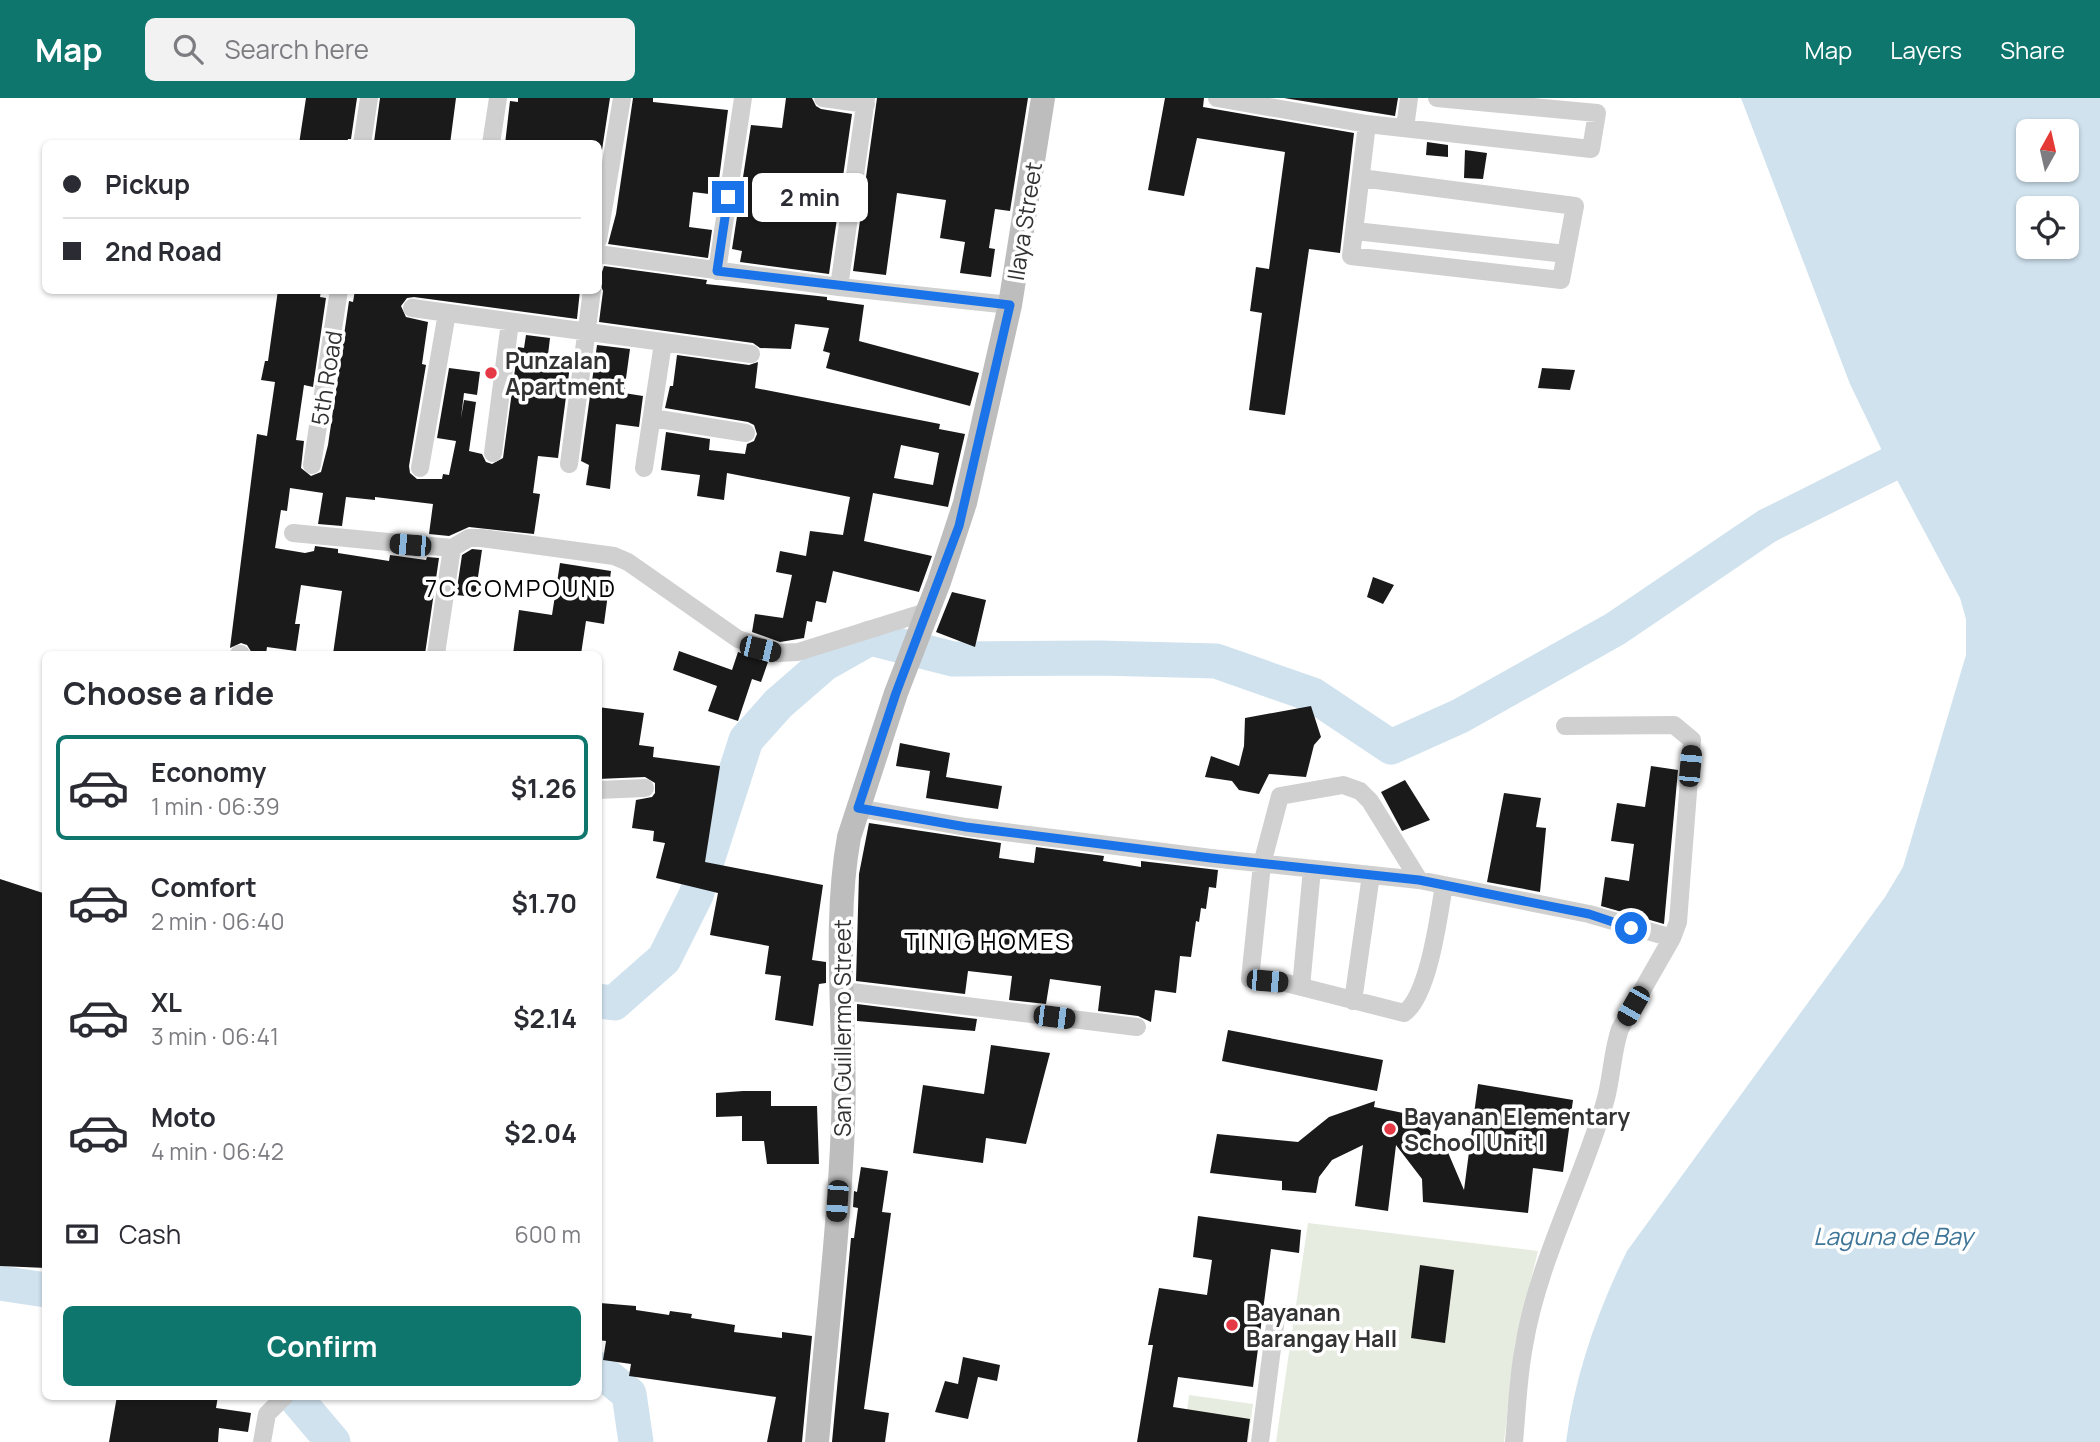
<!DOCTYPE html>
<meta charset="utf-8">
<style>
:root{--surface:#fff;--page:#f2f2f3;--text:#2b2b33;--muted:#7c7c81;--line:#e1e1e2;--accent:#0f766e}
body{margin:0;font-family:Manrope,sans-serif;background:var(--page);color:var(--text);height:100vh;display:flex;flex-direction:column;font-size:26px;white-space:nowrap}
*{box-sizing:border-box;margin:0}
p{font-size:23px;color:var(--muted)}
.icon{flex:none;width:38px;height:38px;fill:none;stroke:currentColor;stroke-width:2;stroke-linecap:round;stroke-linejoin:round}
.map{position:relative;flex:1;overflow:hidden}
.details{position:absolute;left:42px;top:553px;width:560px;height:749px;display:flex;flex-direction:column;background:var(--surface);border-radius:10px;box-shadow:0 2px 5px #0004}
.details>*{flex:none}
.top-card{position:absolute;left:42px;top:42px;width:560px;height:154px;border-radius:10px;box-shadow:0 2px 5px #0004;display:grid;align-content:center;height:154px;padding:0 21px;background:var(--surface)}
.needle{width:46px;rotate:8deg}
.fabs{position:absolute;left:2016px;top:21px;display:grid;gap:14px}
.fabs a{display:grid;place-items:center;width:63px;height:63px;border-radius:10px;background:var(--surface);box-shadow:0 2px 5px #0004;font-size:35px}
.end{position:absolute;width:32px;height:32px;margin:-16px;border:9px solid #1a73e8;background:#fff;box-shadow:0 0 0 4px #fff}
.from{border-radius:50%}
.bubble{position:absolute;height:49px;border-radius:10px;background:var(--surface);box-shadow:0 2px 5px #0004;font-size:23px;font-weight:700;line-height:49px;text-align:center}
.car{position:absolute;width:21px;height:42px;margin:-21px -10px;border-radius:9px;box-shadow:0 0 5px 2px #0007;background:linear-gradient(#222 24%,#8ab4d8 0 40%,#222 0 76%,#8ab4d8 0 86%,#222 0)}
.top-card b{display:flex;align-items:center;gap:24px;height:66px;font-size:26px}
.top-card b+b{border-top:2px solid var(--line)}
.top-card i{width:18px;height:18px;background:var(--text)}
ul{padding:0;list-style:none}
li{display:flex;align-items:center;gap:21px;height:105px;margin:0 14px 10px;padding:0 7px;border:4px solid transparent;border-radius:10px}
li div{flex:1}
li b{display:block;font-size:26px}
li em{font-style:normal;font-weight:700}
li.selected{border-color:var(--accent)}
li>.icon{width:63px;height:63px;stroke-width:1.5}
h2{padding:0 21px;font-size:32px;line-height:84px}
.pay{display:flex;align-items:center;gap:18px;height:77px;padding:0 21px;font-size:26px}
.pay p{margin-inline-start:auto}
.action{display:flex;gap:14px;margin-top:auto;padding:14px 21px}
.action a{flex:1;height:80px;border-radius:10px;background:var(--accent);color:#fff;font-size:28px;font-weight:700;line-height:80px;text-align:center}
header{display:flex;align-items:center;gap:42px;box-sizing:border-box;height:98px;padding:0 35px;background:var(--accent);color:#fff}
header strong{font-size:33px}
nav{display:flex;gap:38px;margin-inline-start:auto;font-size:24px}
.search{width:490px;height:63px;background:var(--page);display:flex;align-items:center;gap:18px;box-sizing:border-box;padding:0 24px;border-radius:10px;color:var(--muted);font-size:26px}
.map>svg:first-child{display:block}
.green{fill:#e6ecdf}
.water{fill:#cfe2ee;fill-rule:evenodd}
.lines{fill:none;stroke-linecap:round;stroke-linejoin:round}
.river{stroke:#cfe2ee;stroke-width:35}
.building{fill:#1a1a1a;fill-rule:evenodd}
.minor{stroke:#d0d0d0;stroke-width:18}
.secondary{stroke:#bdbdbd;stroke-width:24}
.route{stroke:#1a73e8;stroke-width:9}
.poi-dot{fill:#e63946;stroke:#fff;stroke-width:2.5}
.labels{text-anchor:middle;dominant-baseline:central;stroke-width:7;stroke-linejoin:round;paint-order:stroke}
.street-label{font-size:23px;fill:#333;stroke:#fff}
.poi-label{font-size:23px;font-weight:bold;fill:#333;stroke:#fff;text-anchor:start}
.neighbourhood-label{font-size:24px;letter-spacing:2px;fill:#000;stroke:#fff}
.water-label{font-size:24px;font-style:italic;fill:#3f7597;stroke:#fff}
</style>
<header>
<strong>Map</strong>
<div class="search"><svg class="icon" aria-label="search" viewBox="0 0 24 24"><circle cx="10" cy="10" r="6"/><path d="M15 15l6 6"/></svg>Search here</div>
<nav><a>Map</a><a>Layers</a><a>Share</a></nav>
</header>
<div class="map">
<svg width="2100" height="1344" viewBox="0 0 2100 1344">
<rect width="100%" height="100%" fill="#fff"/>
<path class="green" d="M1308,1125L1538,1153L1515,1246L1504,1344H1276Z
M1189,1297L1253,1306L1248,1344H1183Z"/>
<path class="water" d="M1741,0H2100V1344H1566C1575,1277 1597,1214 1627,1153L1885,799L1903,769L1966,557V521L1960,500L1889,367L1850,286ZM2028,33H2067V72H2028ZM2028,110H2067V149H2028Z"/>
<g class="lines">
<path class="river" d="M598,903L614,905L664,861L696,797L746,642L778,606L824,566L870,540L953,561L1099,560L1216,563L1313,597L1391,649L1460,618L1615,531L1767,428L1889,367
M0,1185L46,1192
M598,1271L629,1296L636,1344
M294,1298L333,1344"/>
</g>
<path class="building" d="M306,0H357L351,41H348L347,46H299Z
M380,0H456L450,46L374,44Z
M518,0H610L602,52H598V46H505L510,3L518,4Z
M633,0H653V4L728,12L717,97L693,94L689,129L712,132L708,160L608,146L616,116Z
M786,0H812L816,8L821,11L852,16L829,176L740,164L742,153L732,151L751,27L782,30Z
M877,0H1028L1010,113L995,111L989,150L995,151L991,179L960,175L965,144L940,140L946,102L897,95L886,177L853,173Z
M1165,0H1204L1203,9L1354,35L1340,155L1309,151L1285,317L1249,312L1262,215L1250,213L1256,169L1269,171L1285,54L1197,40L1184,98L1148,92Z
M1284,0H1398L1395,18Z
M1427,44L1448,47V59L1426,57Z
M1465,52L1487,55L1483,81L1464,80Z
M604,168L707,182L706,186L827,199V202L864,207L859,243L979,275L970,308L826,270L830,255L823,253L829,230L795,226L791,251L760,250L753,245L599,224L603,193L599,183Z
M278,192H321L320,199L326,200L313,289L304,287L296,342L304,343L301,370L311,378L321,374L328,347L349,203L353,204L355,192H580L577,221L414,199L407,200L401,208L406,219L428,224L422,266L426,267L409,368L410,375L417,381H442L443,376L449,377L456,343L437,340L449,270L480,274L477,297L464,295L461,320L464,302L476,304L469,353L482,356L486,364L492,366L503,360L518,249L524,250L526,237L550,240L547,265L570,268L558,360L538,358L533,395L540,396L534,436L469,429L449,438L429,436L433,406L375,399V402L346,399L342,428L318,426L323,395L290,390L287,413L281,412L275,450L305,455L314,453L315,448L338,451V455L389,463L390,457L426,462L427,459L439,460L425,556H333L342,493L301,487L295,526H300L296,553L267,549L266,556L252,555L247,547L241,545L230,550L257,336L267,338L275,284L261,282L265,263H268Z
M597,247L630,251L624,295L643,298L639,329L616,326L610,391L586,387L589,367L581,363Z
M677,257L749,267L758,264L755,290L940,326L939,331L965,336L948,409L873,395L864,443L932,458L919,494L833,473L826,505L816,503L812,524L807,523L804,540L780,544L752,534L755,516L783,520L792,477L776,474L780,453L806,458L810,433L843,437L850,399L727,375L724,402L697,398L700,377L661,372L666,334L710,341L709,352L745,356L747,346L754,343L757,336L754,327L748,324L665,310L670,288H673ZM901,347L939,355L933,387L894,380Z
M1542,270L1575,272L1570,292L1538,290Z
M472,451L482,452L475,499L456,497L462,457Z
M560,465L611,473L604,526L586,523L581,556H513L519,512L552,517Z
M1373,479L1394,487L1383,506L1367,499Z
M952,494L986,502L975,549L936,534Z
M679,553L732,572L738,554L768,564L761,584L752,581L738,623L708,613L717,588L673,572Z
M1311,608L1321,639L1314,647L1306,679L1269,676L1259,696L1239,692L1232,683L1205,679L1211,658L1239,668L1244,648L1245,620Z
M598,609L644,615L639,647L654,649L653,659L720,668L705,764L823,787L812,862L826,864V885L819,886L813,928L775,922L781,878L765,876L769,848L710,837L718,795L656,780L665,745L653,743L654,733L632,730L636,702L652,699L655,695V685L645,679L598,681Z
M900,645L950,655L946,679L1002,688L998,711L926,700L930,673L896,668Z
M1651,668L1678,672L1664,826L1601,808L1605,779L1629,783L1634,746L1611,743L1617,705L1645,709Z
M1405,682L1430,722L1402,733L1381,694Z
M1504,695L1541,700L1536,729L1546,730L1540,794L1487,784Z
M869,725L1001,745L999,760L1034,765L1036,749L1104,758L1103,763L1141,769V763L1218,772L1216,790L1209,789L1206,811L1201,810L1199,824L1196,823L1191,859L1180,858L1176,895L1155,892L1151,924L1138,918L1098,913L1101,888L1050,881L1046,906L1009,902L1012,878L968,873L965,896L856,883L859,776Z
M0,781L46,796V1170L0,1168Z
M857,906L977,921L975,933L857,923Z
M1228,932L1383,962L1377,993L1222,963Z
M991,947L1050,955L1026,1046L986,1040L983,1065L913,1055L923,987L984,996Z
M1478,986L1573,1002L1563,1074L1533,1070L1528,1115L1423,1104L1422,1081L1396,1047L1388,1113L1355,1108L1363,1047L1332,1062L1319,1079L1316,1095L1282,1092V1083L1210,1075L1217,1036L1298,1044L1329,1019L1375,1003L1374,1009L1413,1017L1444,1045L1464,1092Z
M743,993H771V1008H817L819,1066H767L764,1043H742V1018L716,1019V995Z
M861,1069L888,1073L882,1114L891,1115L864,1311L889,1315L885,1344H832L851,1140H854L858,1110L853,1109L854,1093L857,1094Z
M1198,1118L1301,1132L1299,1155L1271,1151L1253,1289L1178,1279L1173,1309L1250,1321L1247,1344H1137L1153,1247H1148L1159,1190L1207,1197L1212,1162L1193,1159Z
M1420,1167L1454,1172L1445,1245L1411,1240Z
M600,1205L636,1208V1212L669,1217L670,1213L692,1216L691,1220L735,1227L734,1234L782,1240V1234L812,1238L802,1344H767L776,1299L629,1278L631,1266L603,1262L606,1243L598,1242Z
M963,1259L1000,1267L997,1283L978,1279L968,1321L935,1314L945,1283L958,1286Z
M117,1298H218L216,1310L251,1315L248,1334L219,1330L218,1344H109Z"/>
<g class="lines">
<path class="minor" d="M823,0L866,6
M1217,0L1367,26L1591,51L1597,15L1437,0
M1405,30L1409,0
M362,46L369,0
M491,46L498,0
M1361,80L1575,108L1561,182L1351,158L1367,26
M1355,133L1566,156
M598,142L622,0
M598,156L839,189L1010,207
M717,173L743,0
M839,189L866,0
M412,210L751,256
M652,320L746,335
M493,355L510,224
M569,366L592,192
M312,367L339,192
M420,370L447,215
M644,370L663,245
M293,435L452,450L436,556
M452,450L469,440H481L614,458L628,464L738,541L778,555L798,554L929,513
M239,556H241
M598,692L645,690
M858,710L966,729L1211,760L1419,782L1589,816L1672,840L1678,824L1692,642L1674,627L1565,628
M1419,782L1370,703L1360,693L1343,687L1280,698L1262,766L1250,881L1282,884L1404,915C1429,898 1439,816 1444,787
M1301,889L1312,771
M843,893L1137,929
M1353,903L1371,777
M262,1344L267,1316L285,1298
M1260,1344L1276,1219
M1514,1344C1517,1312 1518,1279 1524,1248C1538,1163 1581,1086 1605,1004C1612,980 1612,954 1620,931L1672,840"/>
<path class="secondary" d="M817,1344C826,1238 839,1132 843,1026C847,931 832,833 849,739L896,595L939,484L965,405L1010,207L1043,0"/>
</g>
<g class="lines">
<path class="route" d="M728,99L717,173L1010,207L959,428L896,595L858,710L966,729L1211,760L1419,782L1589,816L1631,830"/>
</g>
<g class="poi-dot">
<circle cx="491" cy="275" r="7"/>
<circle cx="1390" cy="1031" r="7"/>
<circle cx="1232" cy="1227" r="7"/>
</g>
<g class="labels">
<g class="street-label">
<text transform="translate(1024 123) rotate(-81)">Ilaya Street</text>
<text transform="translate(326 280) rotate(-81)">5th Road</text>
<text transform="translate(842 930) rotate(-90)">San Guillermo Street</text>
</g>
<g class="poi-label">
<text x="505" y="262">Punzalan<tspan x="505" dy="26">Apartment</tspan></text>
<text x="1404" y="1018">Bayanan Elementary<tspan x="1404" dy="26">School Unit I</tspan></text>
<text x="1246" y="1214">Bayanan<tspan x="1246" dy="26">Barangay Hall</tspan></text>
</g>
<g class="neighbourhood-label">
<text x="521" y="489">7C COMPOUND</text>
<text x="988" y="842">TINIG HOMES</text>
</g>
<g class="water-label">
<text x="1893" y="1137">Laguna de Bay</text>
</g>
</g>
</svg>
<div class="fabs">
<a><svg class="needle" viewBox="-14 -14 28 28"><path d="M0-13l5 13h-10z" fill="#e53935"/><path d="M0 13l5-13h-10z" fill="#7c7c81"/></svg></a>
<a><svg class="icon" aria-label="locate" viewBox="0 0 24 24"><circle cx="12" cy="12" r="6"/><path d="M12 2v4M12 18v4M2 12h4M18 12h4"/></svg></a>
</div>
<i class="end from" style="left:1631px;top:830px"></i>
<i class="end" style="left:728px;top:99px"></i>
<div class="bubble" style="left:752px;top:75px;width:116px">2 min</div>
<i class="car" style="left:410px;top:447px;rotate:275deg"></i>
<i class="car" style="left:760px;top:551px;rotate:103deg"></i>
<i class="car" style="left:1690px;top:668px;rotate:5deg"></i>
<i class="car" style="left:1267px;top:883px;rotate:95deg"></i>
<i class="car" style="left:1633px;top:908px;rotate:210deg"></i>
<i class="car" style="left:1054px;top:919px;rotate:97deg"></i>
<i class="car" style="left:837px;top:1103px;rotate:184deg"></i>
<div class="top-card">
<b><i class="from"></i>Pickup</b>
<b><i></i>2nd Road</b>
</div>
<section class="details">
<h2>Choose a ride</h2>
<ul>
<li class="selected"><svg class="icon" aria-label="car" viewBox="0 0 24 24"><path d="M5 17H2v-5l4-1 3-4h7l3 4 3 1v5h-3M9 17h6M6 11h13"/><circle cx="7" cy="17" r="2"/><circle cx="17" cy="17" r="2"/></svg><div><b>Economy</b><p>1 min · 06:39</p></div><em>$1.26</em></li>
<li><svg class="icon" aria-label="car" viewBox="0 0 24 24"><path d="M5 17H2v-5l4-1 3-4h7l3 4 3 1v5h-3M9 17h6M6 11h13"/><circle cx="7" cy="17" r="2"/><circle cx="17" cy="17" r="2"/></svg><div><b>Comfort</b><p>2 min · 06:40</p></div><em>$1.70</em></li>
<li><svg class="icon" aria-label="car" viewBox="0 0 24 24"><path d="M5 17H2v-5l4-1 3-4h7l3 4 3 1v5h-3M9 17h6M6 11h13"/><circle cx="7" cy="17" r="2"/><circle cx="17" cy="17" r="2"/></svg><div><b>XL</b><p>3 min · 06:41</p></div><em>$2.14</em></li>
<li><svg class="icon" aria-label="car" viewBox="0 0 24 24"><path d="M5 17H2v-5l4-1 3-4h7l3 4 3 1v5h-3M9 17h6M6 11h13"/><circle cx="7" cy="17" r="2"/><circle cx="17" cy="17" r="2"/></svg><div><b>Moto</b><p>4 min · 06:42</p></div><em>$2.04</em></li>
</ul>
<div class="pay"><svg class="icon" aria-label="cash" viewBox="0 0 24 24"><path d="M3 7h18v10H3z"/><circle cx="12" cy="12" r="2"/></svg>Cash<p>600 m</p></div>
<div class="action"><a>Confirm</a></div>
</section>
</div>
